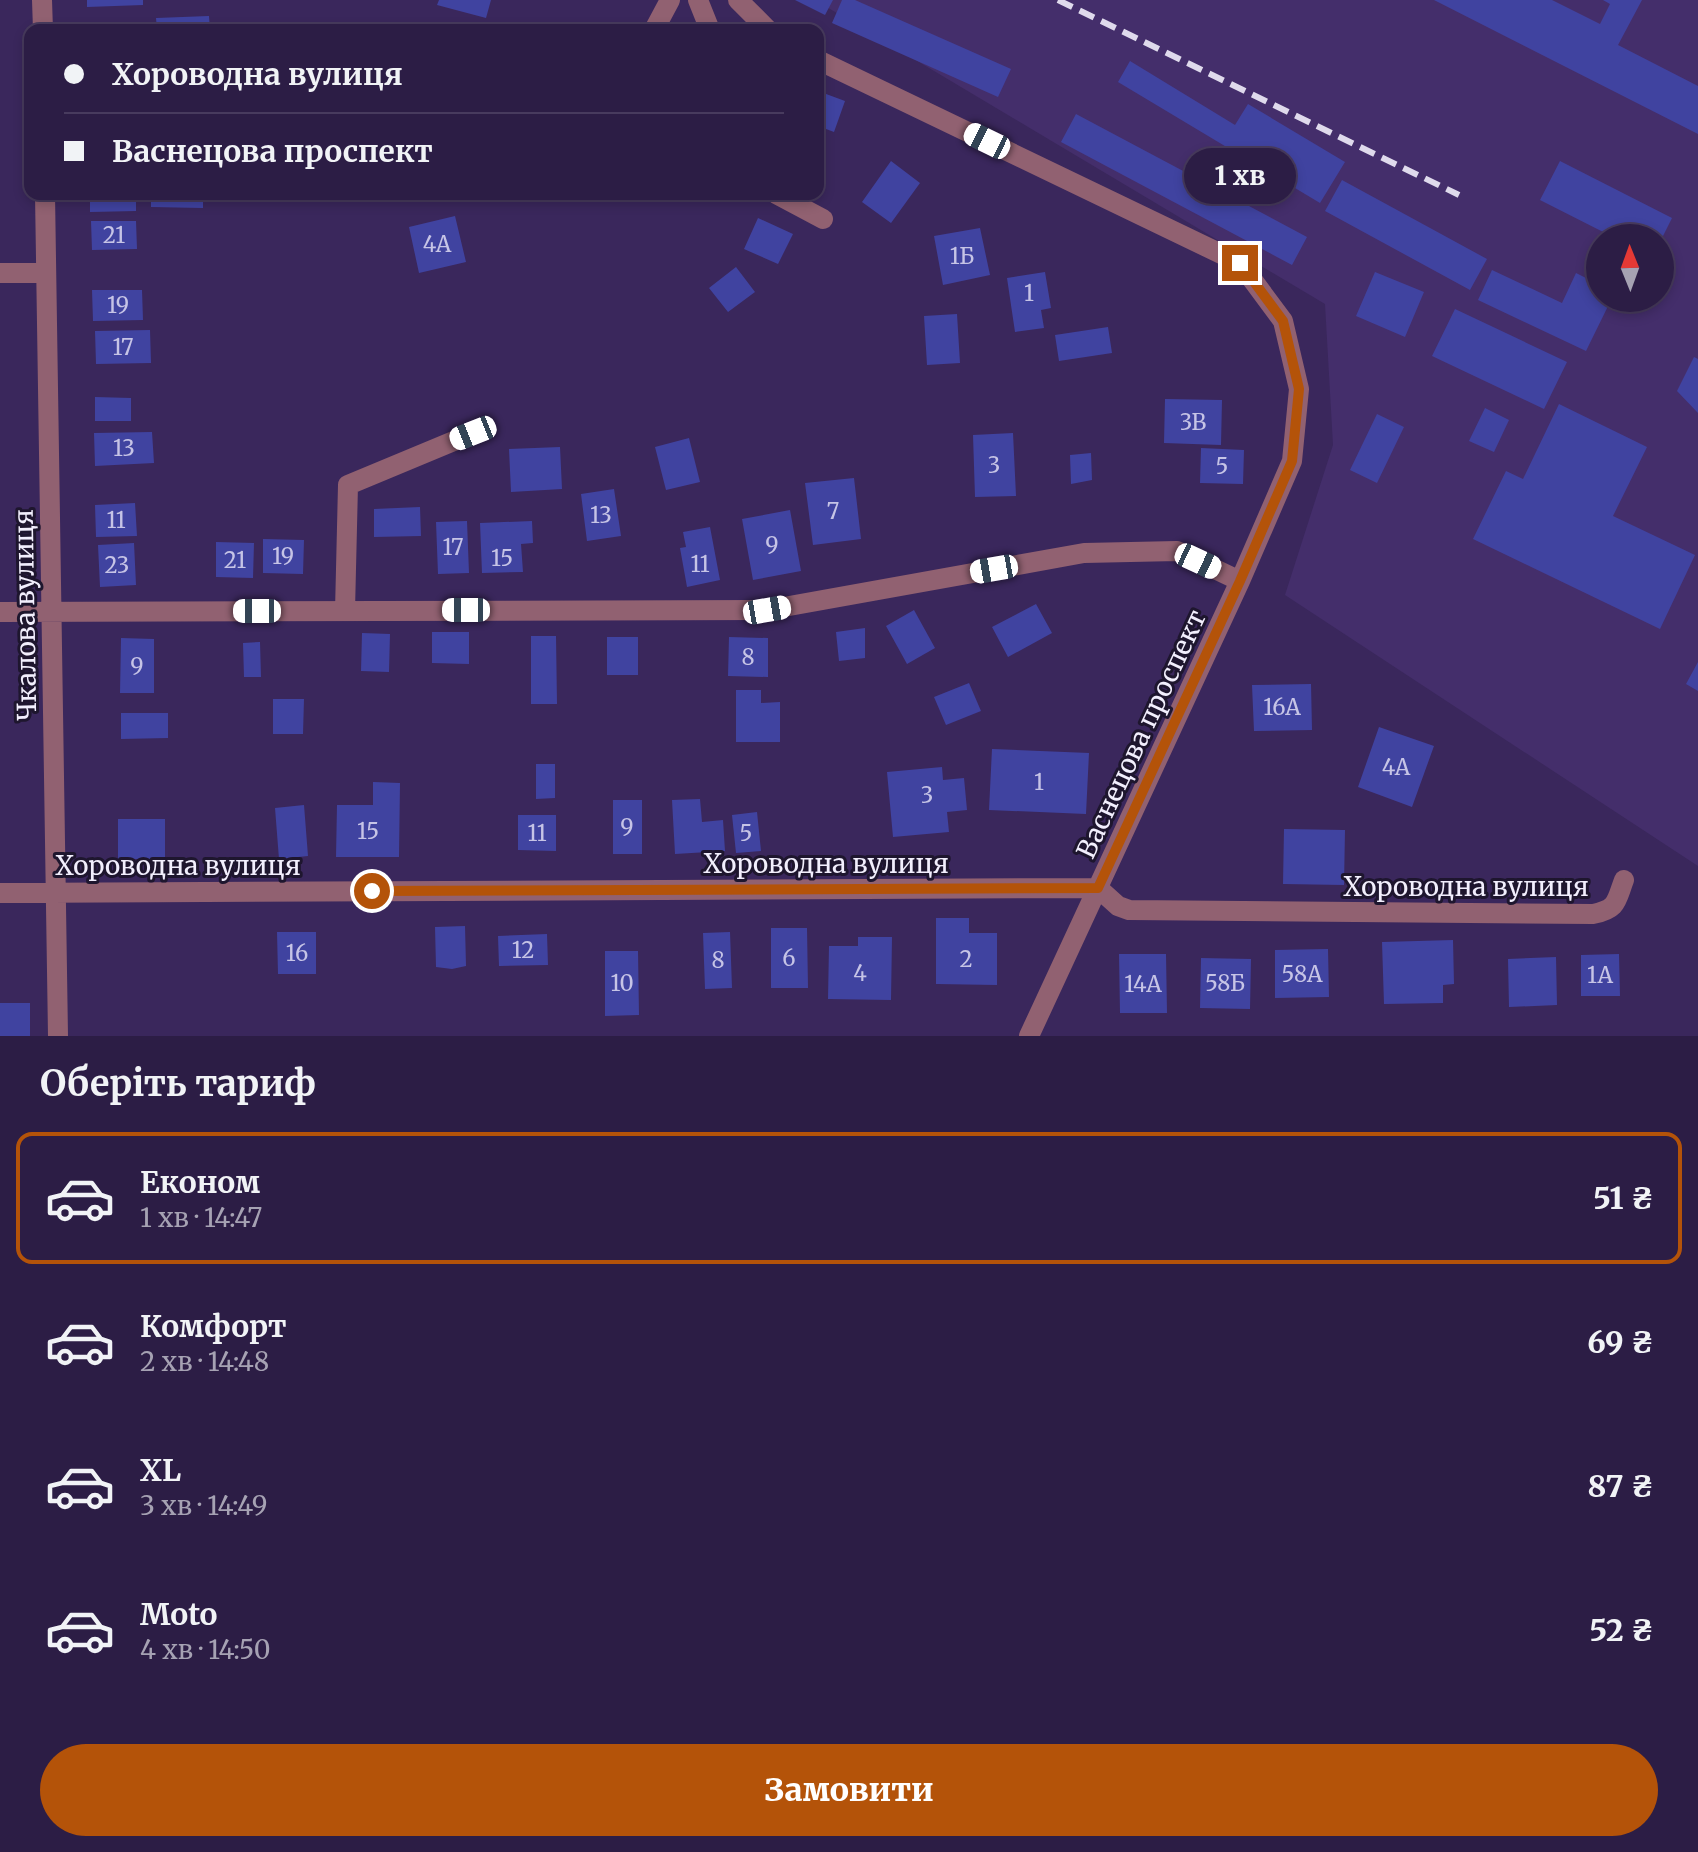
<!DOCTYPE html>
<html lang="uk">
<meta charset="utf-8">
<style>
:root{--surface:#2c1d45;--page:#382a50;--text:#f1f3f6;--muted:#a6a2b3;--line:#483b5e;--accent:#b45309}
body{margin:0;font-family:Merriweather,serif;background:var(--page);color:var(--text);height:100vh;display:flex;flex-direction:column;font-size:30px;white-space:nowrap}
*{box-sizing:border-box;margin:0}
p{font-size:26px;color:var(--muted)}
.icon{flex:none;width:44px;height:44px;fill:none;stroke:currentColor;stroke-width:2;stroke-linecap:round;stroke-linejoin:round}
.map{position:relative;height:1036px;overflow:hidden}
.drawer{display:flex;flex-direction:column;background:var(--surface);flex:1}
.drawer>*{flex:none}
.guide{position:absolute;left:24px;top:24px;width:800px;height:176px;border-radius:16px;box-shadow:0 4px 12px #0003,0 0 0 2px var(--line);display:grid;align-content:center;height:176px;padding:0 40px;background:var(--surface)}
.needle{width:52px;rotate:359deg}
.controls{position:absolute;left:1586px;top:224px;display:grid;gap:16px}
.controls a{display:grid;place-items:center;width:88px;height:88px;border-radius:50%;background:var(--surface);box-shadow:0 4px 12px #0003,0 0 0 2px var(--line);font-size:40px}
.end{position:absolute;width:36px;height:36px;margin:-18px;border:10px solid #b45309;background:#fff;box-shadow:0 0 0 4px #fff}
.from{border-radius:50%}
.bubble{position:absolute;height:56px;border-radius:28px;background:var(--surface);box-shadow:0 4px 12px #0003,0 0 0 2px var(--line);font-size:26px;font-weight:800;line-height:56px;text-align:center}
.car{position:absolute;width:24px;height:48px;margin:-24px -12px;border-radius:10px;box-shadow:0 0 6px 2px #0007;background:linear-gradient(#fff 24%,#345 0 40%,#fff 0 76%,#345 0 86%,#fff 0)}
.guide b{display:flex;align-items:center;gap:28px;height:76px;font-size:30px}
.guide b+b{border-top:2px solid var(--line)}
.guide i{width:20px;height:20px;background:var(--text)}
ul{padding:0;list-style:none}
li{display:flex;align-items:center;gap:24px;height:132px;margin:0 16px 12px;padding:0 24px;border:4px solid transparent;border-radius:16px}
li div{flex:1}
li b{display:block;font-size:30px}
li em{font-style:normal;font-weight:800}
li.active{border-color:var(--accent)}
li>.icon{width:72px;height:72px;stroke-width:1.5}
h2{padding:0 40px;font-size:36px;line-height:96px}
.action{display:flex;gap:16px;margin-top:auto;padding:16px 40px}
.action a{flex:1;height:92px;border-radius:48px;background:var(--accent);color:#fff;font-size:32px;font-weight:800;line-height:92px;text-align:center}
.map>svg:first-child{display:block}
.built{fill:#442e6b;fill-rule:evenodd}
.building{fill:#4043a0}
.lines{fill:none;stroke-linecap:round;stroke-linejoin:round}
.minor{stroke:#916171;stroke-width:20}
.rail{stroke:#dfdaec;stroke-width:6;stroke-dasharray:16 8;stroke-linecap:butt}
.route{stroke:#b45309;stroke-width:10}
.labels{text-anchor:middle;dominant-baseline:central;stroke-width:6;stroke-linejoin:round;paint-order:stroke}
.number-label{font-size:22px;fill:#c6c4e6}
.street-label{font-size:26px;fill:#f2effd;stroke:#1e162e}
</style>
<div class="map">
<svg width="1698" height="1036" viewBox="0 0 1698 1036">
<rect width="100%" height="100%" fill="#3a275c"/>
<path class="built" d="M815,0H1698V866L1285,595L1333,445L1325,304ZM1600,238H1660V298H1600Z"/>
<path class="building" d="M87,0H143V5L87,7Z
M439,0H491L486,18L437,5Z
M795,0H833L825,15Z
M842,0H855L1011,69L998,97L832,23Z
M1434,0H1552L1600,24L1610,4L1603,0H1642L1618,45L1698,86V134Z
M209,16L210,30H157L156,18Z
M1130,61L1235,125L1248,104L1345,162L1320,203L1118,82Z
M818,91L845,101L834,132L818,126Z
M1076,114L1307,237L1292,265L1061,142Z
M891,161L920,183L891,223L862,202Z
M1560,161L1672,218L1662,238H1615L1540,200Z
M1342,180L1487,259L1470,290L1325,211Z
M90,194H136V211L90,212Z
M151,194H203V208L151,207Z
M455,216L466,262L419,273L409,227Z
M758,218L793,234L778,264L744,249Z
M91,221H136L137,249L92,250Z
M980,228L990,275L943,285L934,236Z
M736,267L755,292L728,312L709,288Z
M1492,270L1562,303L1576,273L1600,285V298H1612L1586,351L1478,300Z
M1045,272L1051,308L1041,310L1044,328L1015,332L1007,278Z
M1375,272L1424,292L1405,337L1356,316Z
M92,290H142L143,320L93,321Z
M1455,309L1567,362L1544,409L1432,356Z
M957,314L960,363L927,365L924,316Z
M1108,327L1112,353L1059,361L1055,335Z
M150,330L151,363L96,364L95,331Z
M1694,357L1698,359V413L1677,391Z
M95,397L131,398V421H95Z
M1165,399L1222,400L1221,445L1164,443Z
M1559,404L1647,447L1613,516L1695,555L1660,629L1473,539L1506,471L1523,479Z
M1485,408L1509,420L1494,452L1469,441Z
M1377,414L1404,427L1377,483L1350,470Z
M152,432L154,463L95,466L94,433Z
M1013,433L1016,496L975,497L973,435Z
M689,438L700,482L666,490L655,447Z
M560,447L562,489L511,492L509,449Z
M1201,448L1244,450L1243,484L1200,483Z
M1091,453L1092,480L1071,484L1070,455Z
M854,478L861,539L813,545L805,483Z
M614,489L621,536L587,541L581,494Z
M135,503L137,536L96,537L95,505Z
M420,507L421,536L374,537V509Z
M790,510L801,571L753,580L742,519Z
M467,521L469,573L438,574L436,522Z
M532,521L533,543L521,544L523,572L482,573L480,523Z
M710,527L720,580L687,587L680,548L686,547L683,532Z
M263,539L304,540L303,574L263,573Z
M216,542L254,543L253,578L216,577Z
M134,543L136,585L100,587L98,545Z
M1036,604L1052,633L1008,657L992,627Z
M914,610L935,648L907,664L886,626Z
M865,628V658L839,661L836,632Z
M432,632H469V664L432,663Z
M362,633L390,634L389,672L361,671Z
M531,636H556L557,704H531Z
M607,637H638V675H607Z
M729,637L768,638V677L728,676Z
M121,638L154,639V693H120Z
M260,642L261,677H244L243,643Z
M1698,662V691L1686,684Z
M969,683L981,711L946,725L934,697Z
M1311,684L1312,730L1254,731L1252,685Z
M736,690H761V703L780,702V742H736Z
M273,699H304L303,734H273Z
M121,713H168V738L121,739Z
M1379,727L1434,746L1412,807L1358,787Z
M992,749L1089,753L1086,814L989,810Z
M536,764H555V798L536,799Z
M942,767L943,780L964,778L967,810L947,812L949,832L893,837L887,772Z
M373,782L400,783L399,857H336L337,805H373Z
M700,799L702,822L723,820L725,851L675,854L672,800Z
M613,800H642V854H613Z
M304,805L308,856L279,859L275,808Z
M757,812L761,851L736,853L732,815Z
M518,815H556V851L518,850Z
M118,819H165V859H118Z
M1284,829L1345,830L1344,885L1283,884Z
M936,918H969V933H997V985L936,984Z
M465,926L466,966L452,969L436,967L435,927Z
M771,928H807L808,988H771Z
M277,932H316V974H278Z
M730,932L732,988L705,989L703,933Z
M547,934L548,965L499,966L498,936Z
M858,937H892L891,1000L828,999L829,946H858Z
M1453,940L1454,984L1443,985V1003L1384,1004L1382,942Z
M1328,949L1329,997L1275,998V950Z
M605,951H638L639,1015L605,1016Z
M1119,954H1166L1167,1013H1120Z
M1619,954L1620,996H1581V955Z
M1556,957L1557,1005L1509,1007L1508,959Z
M1201,958L1251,959L1250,1009L1200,1008Z
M0,1003H30V1036H0Z"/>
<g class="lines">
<path class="minor" d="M42,0L43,30
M698,0L710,30
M738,0L768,30
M654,30L670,0
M818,60L1240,263L1283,321L1299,389L1292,461L1240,581L1029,1036
M45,194L58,1036
M776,194L823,219
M0,273H46
M345,611L348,485L473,433
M0,612L767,610L1084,553L1177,551L1240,581
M0,893L1098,888L1118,906L1129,910L1593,914C1618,909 1616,901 1624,880"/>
<path class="rail" d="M1058,0L1459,195"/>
</g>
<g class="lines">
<path class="route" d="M372,891L1098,888L1240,581L1292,461L1299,389L1283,321L1240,263"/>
</g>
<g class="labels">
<g class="number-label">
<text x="114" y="235">21</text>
<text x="437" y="244">4А</text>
<text x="962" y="256">1Б</text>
<text x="1029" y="293">1</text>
<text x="118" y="305">19</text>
<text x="123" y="347">17</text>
<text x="1193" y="422">3В</text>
<text x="124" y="448">13</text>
<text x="994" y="465">3</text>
<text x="1222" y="466">5</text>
<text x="833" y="511">7</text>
<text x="601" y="515">13</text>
<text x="116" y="520">11</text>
<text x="772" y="545">9</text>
<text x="453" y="547">17</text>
<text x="283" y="556">19</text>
<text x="502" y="558">15</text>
<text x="235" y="560">21</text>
<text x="700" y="564">11</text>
<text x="117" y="565">23</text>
<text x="748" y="657">8</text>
<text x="137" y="666">9</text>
<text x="1282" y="707">16А</text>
<text x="1396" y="767">4А</text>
<text x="1039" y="782">1</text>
<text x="927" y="795">3</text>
<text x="627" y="827">9</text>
<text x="368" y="831">15</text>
<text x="537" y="833">11</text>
<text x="746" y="833">5</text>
<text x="523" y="950">12</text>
<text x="297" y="953">16</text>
<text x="789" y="958">6</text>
<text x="966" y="959">2</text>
<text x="718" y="960">8</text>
<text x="860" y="973">4</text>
<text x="1302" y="974">58А</text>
<text x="1600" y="975">1А</text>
<text x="622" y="983">10</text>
<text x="1225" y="983">58Б</text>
<text x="1143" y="984">14А</text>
</g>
<g class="street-label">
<text transform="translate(25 615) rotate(-91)">Чкалова вулиця</text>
<text transform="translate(1141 734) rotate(-65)">Васнецова проспект</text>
<text x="826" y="863">Хороводна вулиця</text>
<text x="178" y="865">Хороводна вулиця</text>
<text x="1466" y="886">Хороводна вулиця</text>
</g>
</g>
</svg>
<div class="controls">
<a><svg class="needle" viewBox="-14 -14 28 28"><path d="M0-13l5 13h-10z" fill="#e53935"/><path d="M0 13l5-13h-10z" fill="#a6a2b3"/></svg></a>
</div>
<i class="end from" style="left:372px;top:891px"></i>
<i class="end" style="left:1240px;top:263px"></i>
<div class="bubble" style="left:1184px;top:148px;width:112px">1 хв</div>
<i class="car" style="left:987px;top:141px;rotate:296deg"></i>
<i class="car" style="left:473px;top:433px;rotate:248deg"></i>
<i class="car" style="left:1198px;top:561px;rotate:115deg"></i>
<i class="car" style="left:994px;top:569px;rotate:260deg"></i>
<i class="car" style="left:466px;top:610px;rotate:270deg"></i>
<i class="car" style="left:767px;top:610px;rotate:80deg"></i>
<i class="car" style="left:257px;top:611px;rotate:270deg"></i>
<div class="guide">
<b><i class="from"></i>Хороводна вулиця</b>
<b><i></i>Васнецова проспект</b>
</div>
</div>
<section class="drawer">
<h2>Оберіть тариф</h2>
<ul>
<li class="active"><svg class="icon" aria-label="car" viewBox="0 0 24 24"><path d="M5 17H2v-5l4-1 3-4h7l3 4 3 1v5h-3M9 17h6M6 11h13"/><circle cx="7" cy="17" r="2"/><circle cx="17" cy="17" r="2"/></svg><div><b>Економ</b><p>1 хв · 14:47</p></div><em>51 ₴</em></li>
<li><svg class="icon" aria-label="car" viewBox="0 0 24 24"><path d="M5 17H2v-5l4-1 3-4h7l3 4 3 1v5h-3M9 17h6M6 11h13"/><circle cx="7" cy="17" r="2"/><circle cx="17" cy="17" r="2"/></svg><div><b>Комфорт</b><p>2 хв · 14:48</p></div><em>69 ₴</em></li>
<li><svg class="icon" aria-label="car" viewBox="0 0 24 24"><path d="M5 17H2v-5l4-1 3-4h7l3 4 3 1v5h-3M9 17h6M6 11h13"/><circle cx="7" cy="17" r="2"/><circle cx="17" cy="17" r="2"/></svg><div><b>XL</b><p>3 хв · 14:49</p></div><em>87 ₴</em></li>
<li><svg class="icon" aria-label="car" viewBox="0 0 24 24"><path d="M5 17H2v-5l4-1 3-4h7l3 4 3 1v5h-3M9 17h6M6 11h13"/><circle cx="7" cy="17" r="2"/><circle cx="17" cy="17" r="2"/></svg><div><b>Moto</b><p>4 хв · 14:50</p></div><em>52 ₴</em></li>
</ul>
<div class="action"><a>Замовити</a></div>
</section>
